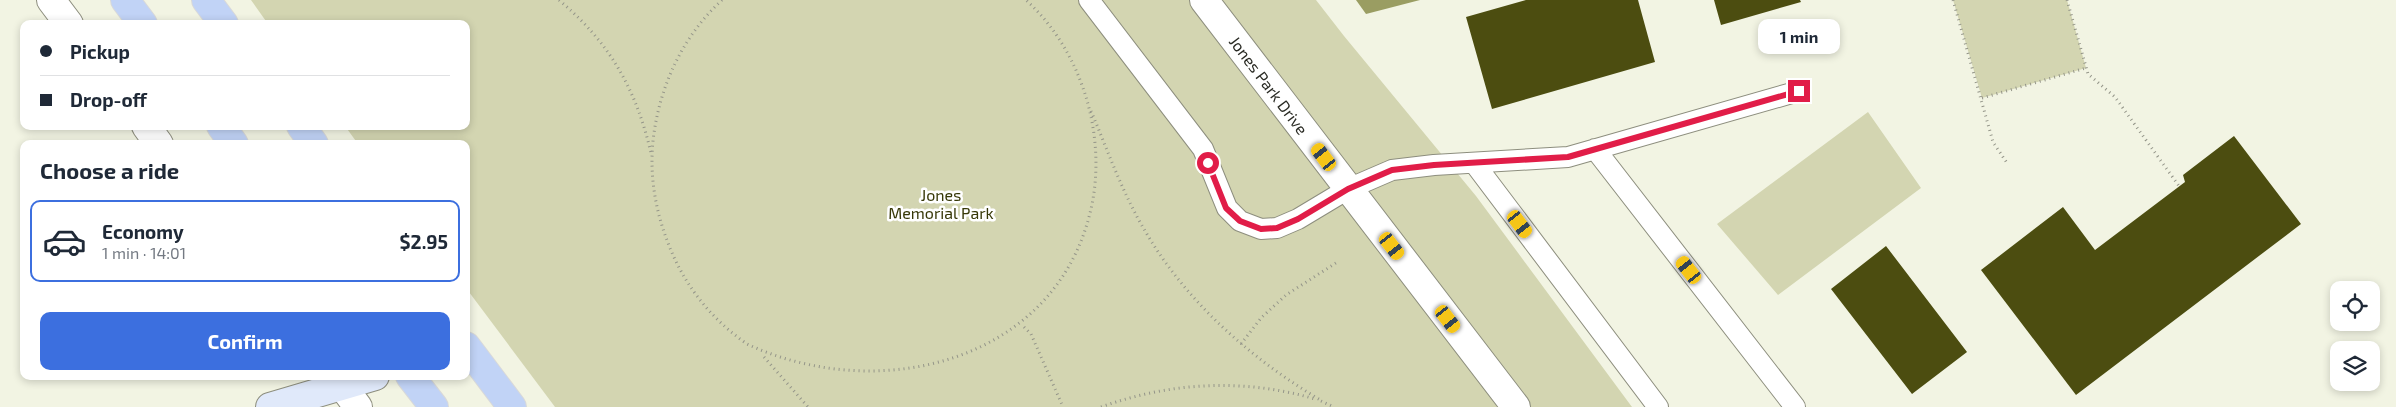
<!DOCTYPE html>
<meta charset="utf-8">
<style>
:root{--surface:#fff;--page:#f2f2f3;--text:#1f2937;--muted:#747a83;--line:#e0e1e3;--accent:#3c6fdf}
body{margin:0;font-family:"Exo 2",sans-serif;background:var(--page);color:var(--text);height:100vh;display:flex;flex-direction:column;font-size:19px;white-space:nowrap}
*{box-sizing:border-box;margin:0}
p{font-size:16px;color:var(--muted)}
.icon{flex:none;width:28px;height:28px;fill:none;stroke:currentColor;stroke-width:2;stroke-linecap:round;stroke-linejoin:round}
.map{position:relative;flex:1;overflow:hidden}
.panel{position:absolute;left:20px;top:140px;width:450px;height:240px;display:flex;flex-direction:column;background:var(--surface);border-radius:10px;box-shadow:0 2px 8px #0003}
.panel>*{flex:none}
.hud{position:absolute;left:20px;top:20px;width:450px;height:110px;border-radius:10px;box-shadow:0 2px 8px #0003;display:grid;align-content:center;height:110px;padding:0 20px;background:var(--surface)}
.fabs{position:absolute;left:2330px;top:281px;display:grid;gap:10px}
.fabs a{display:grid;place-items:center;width:50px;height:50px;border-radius:10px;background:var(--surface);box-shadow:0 2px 8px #0003;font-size:25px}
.end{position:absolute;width:22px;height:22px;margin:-11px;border:6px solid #e11d48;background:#fff;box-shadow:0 0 0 2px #fff}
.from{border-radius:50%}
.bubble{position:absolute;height:35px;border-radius:10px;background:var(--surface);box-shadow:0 2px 8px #0003;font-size:16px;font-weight:700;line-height:35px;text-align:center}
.car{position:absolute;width:15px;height:30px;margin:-15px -8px;border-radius:6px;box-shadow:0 0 4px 1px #0007;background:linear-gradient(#f5c518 24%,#345 0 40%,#f5c518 0 76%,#345 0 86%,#f5c518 0)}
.hud b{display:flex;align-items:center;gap:18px;height:48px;font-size:19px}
.hud b+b{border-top:1px solid var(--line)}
.hud i{width:12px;height:12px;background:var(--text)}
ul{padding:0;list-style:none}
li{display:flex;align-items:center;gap:15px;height:82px;margin:0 10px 8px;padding:0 10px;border:2px solid transparent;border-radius:10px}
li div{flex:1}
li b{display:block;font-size:19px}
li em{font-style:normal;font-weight:700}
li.selected{border-color:var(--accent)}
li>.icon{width:45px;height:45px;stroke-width:1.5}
h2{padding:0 20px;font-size:22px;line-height:60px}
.button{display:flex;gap:10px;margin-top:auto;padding:10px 20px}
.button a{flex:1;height:58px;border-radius:10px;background:var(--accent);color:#fff;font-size:20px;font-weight:700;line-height:58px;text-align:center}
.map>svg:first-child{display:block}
.green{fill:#d3d5b1}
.water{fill:#9a9d62}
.building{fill:#4c4d10}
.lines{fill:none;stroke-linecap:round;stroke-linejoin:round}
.lane-casing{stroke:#8d8e7e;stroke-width:22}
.street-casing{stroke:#8d8e7e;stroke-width:30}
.secondary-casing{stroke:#8d8e7e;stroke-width:30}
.primary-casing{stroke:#d9d9d8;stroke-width:30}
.path{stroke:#949589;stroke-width:3;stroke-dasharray:1 4;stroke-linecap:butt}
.lane{stroke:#fff;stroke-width:20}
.street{stroke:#fff;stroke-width:28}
.secondary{stroke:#e0e9fa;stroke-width:28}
.primary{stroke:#c1d3f6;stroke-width:28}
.route{stroke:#e11d48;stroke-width:6}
.labels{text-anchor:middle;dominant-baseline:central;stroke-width:5;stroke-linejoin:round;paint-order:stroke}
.street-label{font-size:16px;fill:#2a2b24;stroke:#fff}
.park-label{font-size:16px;fill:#373807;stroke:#fff}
</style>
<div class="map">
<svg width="2396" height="407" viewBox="0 0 2396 407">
<rect width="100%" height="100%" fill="#f2f4e3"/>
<path class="green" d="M251,0H1316L1344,36L1476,196L1632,407H555L466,288V144H358L345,126H466V24H268Z
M1953,0H2067L2086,68L1982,98Z
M1868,112L1921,188L1778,295L1717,224Z"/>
<path class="water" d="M1356,0H1420L1366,14Z"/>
<path class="building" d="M1526,0H1638L1655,62L1492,109L1466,17Z
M1714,0H1800L1801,2L1721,25Z
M2234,136L2301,224L2076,395L1981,270L2063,207L2095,250L2185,182L2183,175Z
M1886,246L1967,352L1912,394L1831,289Z"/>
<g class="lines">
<g class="lane-casing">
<path id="lane" d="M1089,0L1203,149L1227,208L1240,221L1261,229L1277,228L1298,219L1348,189L1392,170L1434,165L1568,157L1799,91
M1595,149L1795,407
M1474,163L1658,407"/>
</g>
<g class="street-casing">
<path id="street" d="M51,0L69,24
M1204,0L1516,407
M146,126L159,144
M335,376L358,407"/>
</g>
<g class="secondary-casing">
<path id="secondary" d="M270,407L375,376"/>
</g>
<g class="primary-casing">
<path id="primary" d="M125,0L143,24
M206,0L224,24
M221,126L234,144
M301,126L314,144
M466,346L512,407
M410,376L434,407"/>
</g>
<path class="path" d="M559,0C610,43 636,89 651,153
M722,0C682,37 659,87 653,141C649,180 657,219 673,255C689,291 714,321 747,344C882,407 1064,360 1093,199C1105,129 1080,49 1026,0
M1953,0L1993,142L2007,163
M2067,0L2088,74L2115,97L2179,186
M1982,98L2086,68
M1091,111C1108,151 1122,192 1144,229C1185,301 1251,359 1322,401
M1024,327L1031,334L1063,407
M1241,344L1261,318L1286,295L1339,261
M764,357L808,407
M1321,401L1334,407
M1101,407C1171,382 1244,378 1315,399"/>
<use href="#lane" class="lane"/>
<use href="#street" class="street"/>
<use href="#secondary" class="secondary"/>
<use href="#primary" class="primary"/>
</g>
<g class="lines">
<path class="route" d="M1208,163L1226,208L1240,221L1261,229L1277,228L1298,219L1348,189L1392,170L1434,165L1568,157L1799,91"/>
</g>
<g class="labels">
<g class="street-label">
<text transform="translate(1269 85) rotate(53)">Jones Park Drive</text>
</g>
<g class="park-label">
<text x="941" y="194">Jones<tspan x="941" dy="18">Memorial Park</tspan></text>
</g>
</g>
</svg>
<div class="fabs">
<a><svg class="icon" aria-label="locate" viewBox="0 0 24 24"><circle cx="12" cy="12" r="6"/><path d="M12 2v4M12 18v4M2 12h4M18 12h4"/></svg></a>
<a><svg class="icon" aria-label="layers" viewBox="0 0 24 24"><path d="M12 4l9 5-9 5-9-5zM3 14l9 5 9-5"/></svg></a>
</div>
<i class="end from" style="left:1208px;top:163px"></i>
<i class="end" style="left:1799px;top:91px"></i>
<div class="bubble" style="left:1758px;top:19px;width:82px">1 min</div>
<i class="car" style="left:1324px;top:157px;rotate:323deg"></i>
<i class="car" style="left:1520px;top:224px;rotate:143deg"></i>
<i class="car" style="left:1392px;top:246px;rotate:142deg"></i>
<i class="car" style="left:1689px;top:270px;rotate:322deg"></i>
<i class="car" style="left:1448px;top:319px;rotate:142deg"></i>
<div class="hud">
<b><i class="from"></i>Pickup</b>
<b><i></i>Drop-off</b>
</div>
<section class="panel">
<h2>Choose a ride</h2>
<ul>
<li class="selected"><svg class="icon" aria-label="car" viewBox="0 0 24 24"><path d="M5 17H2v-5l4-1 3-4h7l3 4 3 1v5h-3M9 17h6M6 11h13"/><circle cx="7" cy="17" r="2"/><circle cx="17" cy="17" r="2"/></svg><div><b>Economy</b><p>1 min · 14:01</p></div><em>$2.95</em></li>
</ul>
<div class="button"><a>Confirm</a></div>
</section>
</div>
